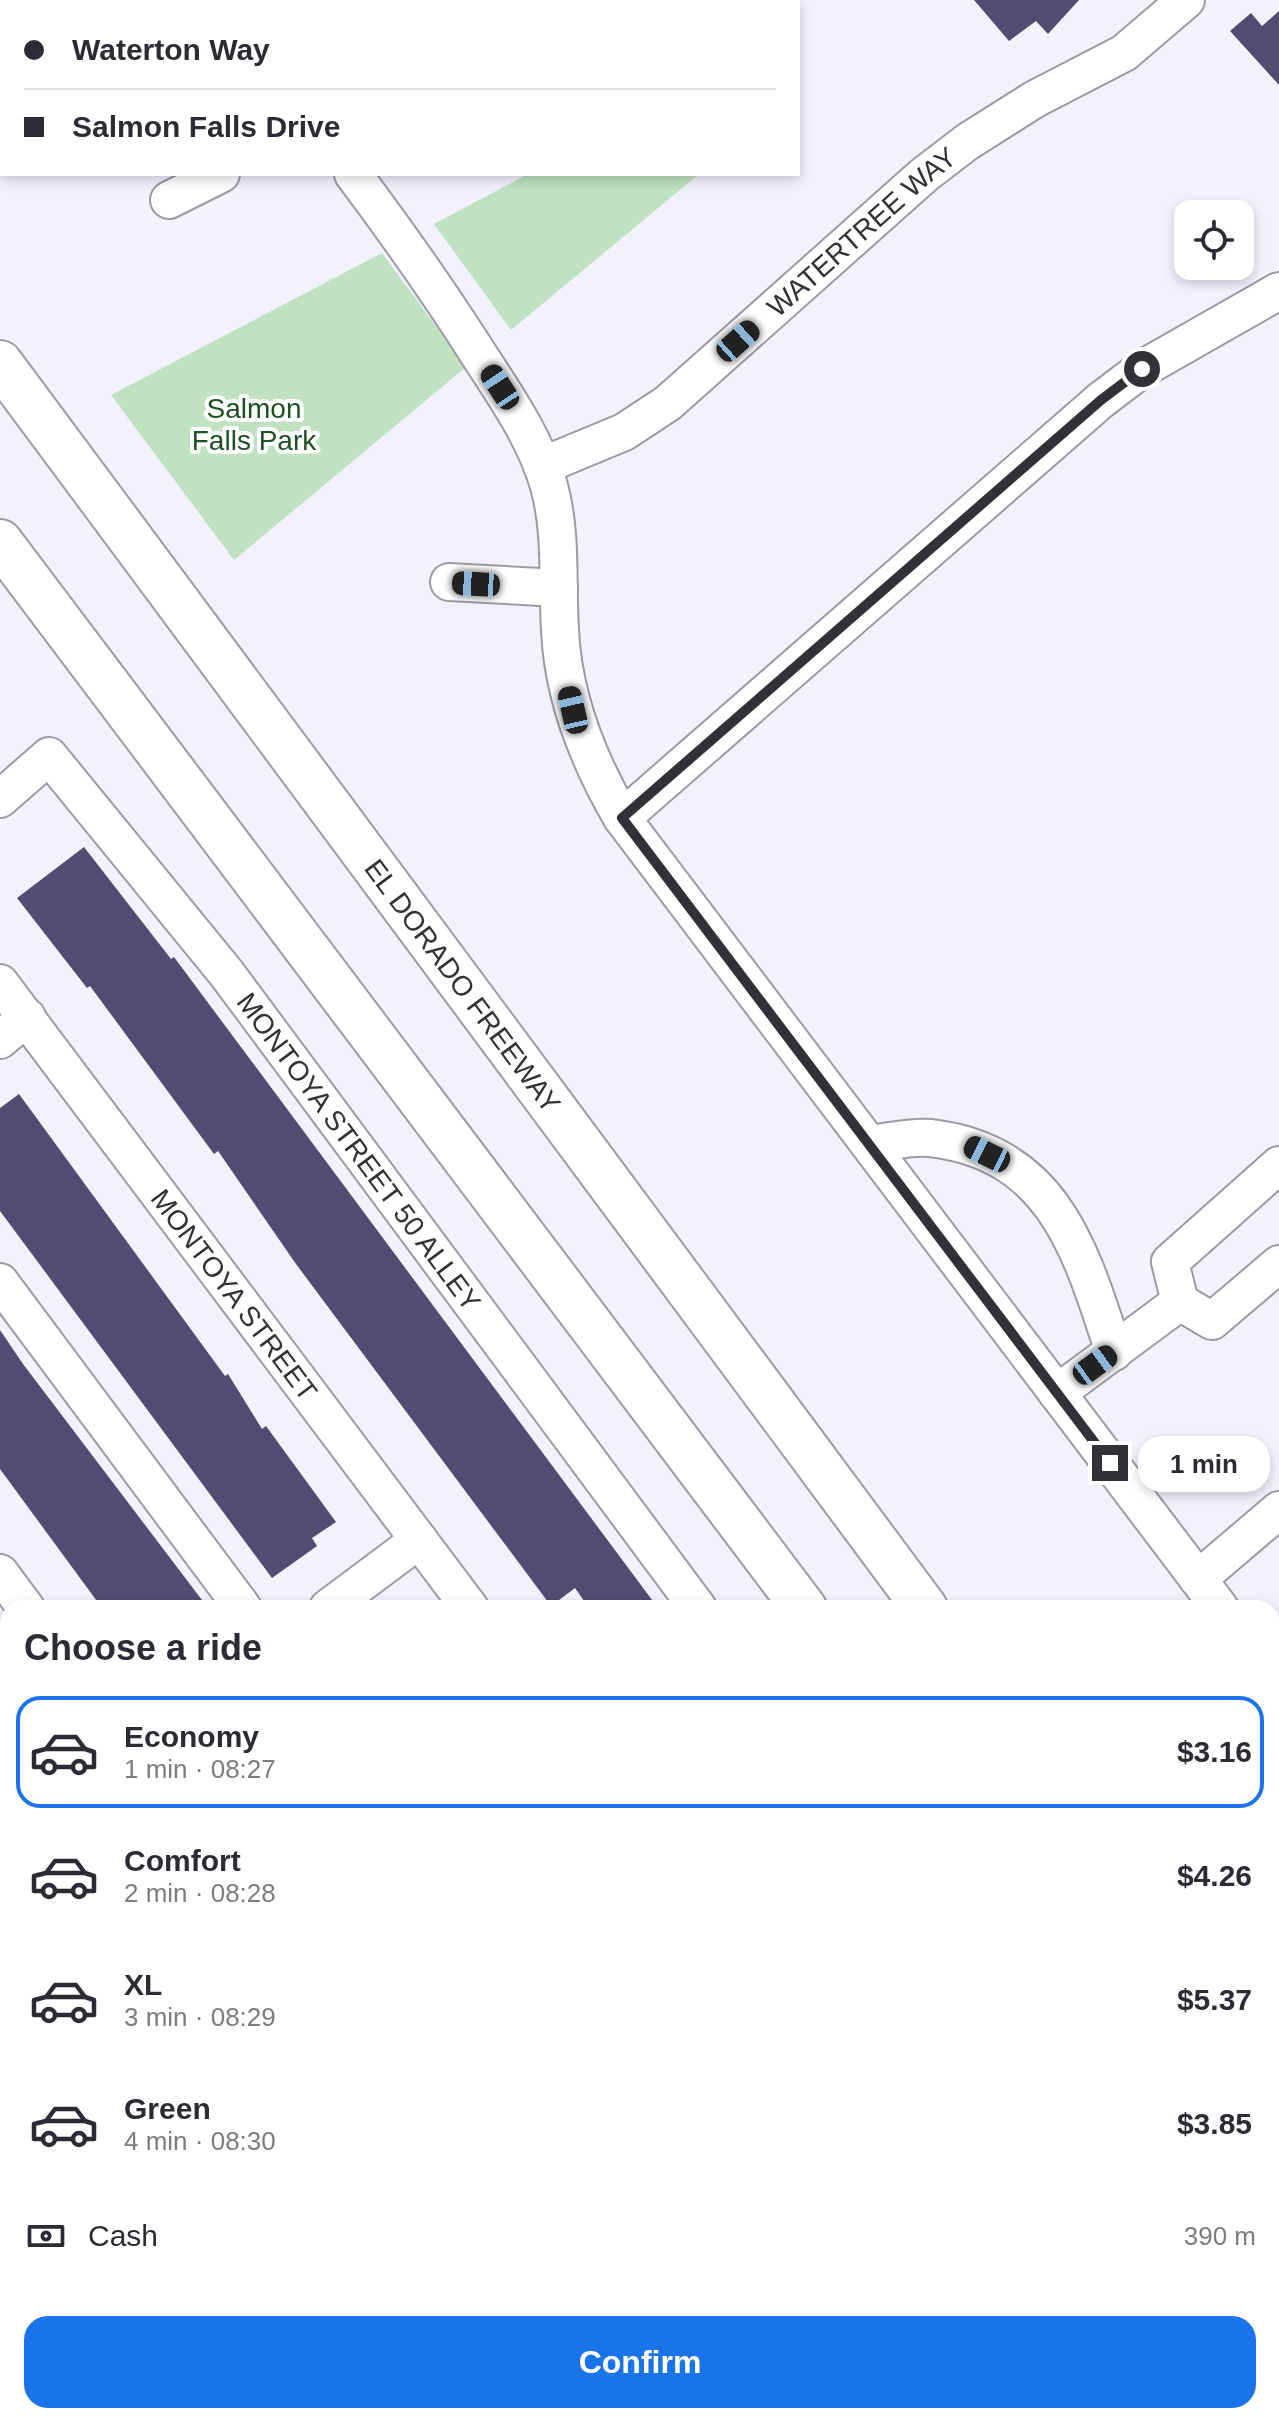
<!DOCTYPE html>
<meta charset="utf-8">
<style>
:root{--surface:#fff;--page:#f2f2f3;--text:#2b2b33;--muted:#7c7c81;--line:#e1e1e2;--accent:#1a73e8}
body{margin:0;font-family:Arial,sans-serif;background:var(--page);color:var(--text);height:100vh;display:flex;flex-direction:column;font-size:30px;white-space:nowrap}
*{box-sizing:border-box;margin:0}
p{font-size:26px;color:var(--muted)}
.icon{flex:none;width:44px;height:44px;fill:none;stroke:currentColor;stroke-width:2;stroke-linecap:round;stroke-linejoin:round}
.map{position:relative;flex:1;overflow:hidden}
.details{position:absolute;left:0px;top:1600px;width:1280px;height:824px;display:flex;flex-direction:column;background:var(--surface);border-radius:24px 24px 0 0;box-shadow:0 4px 12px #0003}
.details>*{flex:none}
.hud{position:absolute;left:0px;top:0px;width:800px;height:176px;box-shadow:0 4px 12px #0003;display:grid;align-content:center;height:176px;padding:0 24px;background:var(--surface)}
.tools{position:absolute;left:1174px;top:200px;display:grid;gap:16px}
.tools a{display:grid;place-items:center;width:80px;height:80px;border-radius:16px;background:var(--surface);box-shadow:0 4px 12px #0003;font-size:40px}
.end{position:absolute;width:36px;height:36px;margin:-18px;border:10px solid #323236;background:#fff;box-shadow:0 0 0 4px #fff}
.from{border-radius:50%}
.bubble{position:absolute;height:56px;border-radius:24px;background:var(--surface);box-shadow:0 4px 12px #0003;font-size:26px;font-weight:700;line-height:56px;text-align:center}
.car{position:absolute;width:24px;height:48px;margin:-24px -12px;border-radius:10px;box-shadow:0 0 6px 2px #0007;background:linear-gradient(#222 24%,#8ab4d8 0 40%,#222 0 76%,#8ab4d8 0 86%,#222 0)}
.hud b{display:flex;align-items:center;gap:28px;height:76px;font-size:30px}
.hud b+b{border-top:2px solid var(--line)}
.hud i{width:20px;height:20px;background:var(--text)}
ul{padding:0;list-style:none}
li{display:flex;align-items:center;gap:24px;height:112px;margin:0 16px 12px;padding:0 8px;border:4px solid transparent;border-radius:24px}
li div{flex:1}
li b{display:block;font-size:30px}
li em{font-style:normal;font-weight:700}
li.selected{border-color:var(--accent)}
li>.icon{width:72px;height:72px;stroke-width:1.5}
h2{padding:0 24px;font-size:36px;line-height:96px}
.pay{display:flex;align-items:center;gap:20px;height:88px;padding:0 24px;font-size:30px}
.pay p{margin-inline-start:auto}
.button{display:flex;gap:16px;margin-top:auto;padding:16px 24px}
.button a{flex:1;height:92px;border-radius:24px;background:var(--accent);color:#fff;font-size:32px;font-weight:700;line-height:92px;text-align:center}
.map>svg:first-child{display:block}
.green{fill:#c0e2c1}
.building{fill:#534b72}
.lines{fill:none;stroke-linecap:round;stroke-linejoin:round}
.minor-casing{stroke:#9c9aa5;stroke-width:40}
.major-casing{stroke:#9c9aa5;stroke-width:48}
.highway-casing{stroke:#9c9aa5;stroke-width:48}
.minor{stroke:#fff;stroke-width:36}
.major{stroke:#fff;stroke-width:44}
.highway{stroke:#fff;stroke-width:44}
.route{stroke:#323236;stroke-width:10}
.labels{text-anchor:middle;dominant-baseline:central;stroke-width:8;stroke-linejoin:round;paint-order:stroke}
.street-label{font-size:28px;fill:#323236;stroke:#fff}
.park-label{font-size:28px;fill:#1d5122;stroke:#fff}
</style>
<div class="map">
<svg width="1279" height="2424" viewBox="0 0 1279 2424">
<rect width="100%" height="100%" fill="#f2f1fd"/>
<path class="green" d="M528,174H699L511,330L434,224Z
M382,253L466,367L234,560L111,395Z"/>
<path class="building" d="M974,0H1079L1048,34L1036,21L1009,41Z
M1279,11V85L1230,31L1251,13L1262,26Z
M84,847L171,959L174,957L658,1608H589L575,1588L551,1606L296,1264L218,1151L214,1154L90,986L87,988L17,898Z
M19,1094L225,1376L228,1374L262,1429L266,1426L336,1522L312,1538L317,1546L272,1578L0,1211V1108Z
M0,1330L23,1364L208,1608H102L0,1469Z"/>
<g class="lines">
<g class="minor-casing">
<g id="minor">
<path d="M221,0L222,2"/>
<path d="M353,174C398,234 441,295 481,358C507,398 536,440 549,486C562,534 557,581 560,630C563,698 588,760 622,818L1220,1608"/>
<path d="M169,200L221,174"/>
<path id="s1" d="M542,466L624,432L668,403L924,175L967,142L1035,99L1124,53L1186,0"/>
<path d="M449,582L559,588"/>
<path id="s2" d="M0,799L49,756L227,974L698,1608"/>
<path d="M622,818L1101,400L1142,369L1279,291"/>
<path id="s3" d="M0,983L470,1608"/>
<path d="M0,1040L27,1017"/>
<path d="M869,1144C888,1142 911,1136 930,1138C1054,1152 1081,1251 1114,1352"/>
<path d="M1279,1165L1170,1262L1180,1302L1212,1321L1279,1264"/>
<path d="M0,1282L243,1608"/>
<path d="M1057,1393L1180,1302"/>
<path d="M0,1573L26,1608"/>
<path d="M1198,1579L1279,1510"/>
<path d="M328,1608L419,1540"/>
<path d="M1272,1676L1279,1686"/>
<path d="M0,1839L8,1833"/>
<path d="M0,1889L8,1902"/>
<path d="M0,1959L8,1953"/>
<path d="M1272,2400L1279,2410"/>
<path d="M865,2416L871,2424"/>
<path d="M1082,2416L1088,2424"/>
<path d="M130,2424L134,2416"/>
<path d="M469,2424L478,2416"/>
<path d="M720,2424L729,2416"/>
</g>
</g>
<g class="major-casing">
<path id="major" d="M25,2416L40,2424"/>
</g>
<g class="highway-casing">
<g id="highway">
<path id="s4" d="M0,363L925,1608"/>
<path d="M0,542L804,1608"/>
<path d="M1272,2075L1279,2084"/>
<path d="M1272,2233L1279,2242"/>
</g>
</g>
<use href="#minor" class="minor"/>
<use href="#major" class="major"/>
<use href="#highway" class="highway"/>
</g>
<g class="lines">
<path class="route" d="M1110,1463L622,818L1101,400L1142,369"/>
</g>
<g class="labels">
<g class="street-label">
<text stroke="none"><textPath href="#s1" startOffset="400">WATERTREE WAY</textPath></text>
<text stroke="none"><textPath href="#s4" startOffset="776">EL DORADO FREEWAY</textPath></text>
<text stroke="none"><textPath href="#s2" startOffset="568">MONTOYA STREET 50 ALLEY</textPath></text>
<text stroke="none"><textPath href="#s3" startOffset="390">MONTOYA STREET</textPath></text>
</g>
<g class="park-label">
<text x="254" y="408">Salmon<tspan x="254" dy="32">Falls Park</tspan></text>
</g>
</g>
</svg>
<div class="tools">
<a><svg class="icon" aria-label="locate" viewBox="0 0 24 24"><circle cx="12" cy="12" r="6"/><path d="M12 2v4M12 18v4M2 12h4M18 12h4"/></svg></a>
</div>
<i class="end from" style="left:1142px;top:369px"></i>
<i class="end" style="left:1110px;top:1463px"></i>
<div class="bubble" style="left:1138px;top:1436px;width:132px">1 min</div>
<i class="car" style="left:738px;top:341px;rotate:48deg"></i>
<i class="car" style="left:500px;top:387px;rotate:327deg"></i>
<i class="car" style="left:476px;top:584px;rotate:273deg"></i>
<i class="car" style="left:573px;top:710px;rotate:347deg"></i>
<i class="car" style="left:987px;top:1154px;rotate:296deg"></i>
<i class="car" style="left:1095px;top:1365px;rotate:54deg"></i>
<div class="hud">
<b><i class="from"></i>Waterton Way</b>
<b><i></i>Salmon Falls Drive</b>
</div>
<section class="details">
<h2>Choose a ride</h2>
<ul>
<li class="selected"><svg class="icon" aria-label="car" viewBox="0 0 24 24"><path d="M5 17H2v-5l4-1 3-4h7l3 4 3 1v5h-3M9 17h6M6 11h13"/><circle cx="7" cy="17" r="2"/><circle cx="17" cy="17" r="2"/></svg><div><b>Economy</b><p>1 min · 08:27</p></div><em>$3.16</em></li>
<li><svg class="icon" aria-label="car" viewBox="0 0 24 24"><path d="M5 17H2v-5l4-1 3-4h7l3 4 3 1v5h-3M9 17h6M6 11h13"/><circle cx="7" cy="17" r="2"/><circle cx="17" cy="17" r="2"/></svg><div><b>Comfort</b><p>2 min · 08:28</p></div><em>$4.26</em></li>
<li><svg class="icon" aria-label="car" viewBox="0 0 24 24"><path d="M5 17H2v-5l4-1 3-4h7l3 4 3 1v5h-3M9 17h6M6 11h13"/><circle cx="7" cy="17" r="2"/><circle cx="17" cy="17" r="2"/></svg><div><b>XL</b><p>3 min · 08:29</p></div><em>$5.37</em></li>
<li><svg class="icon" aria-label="car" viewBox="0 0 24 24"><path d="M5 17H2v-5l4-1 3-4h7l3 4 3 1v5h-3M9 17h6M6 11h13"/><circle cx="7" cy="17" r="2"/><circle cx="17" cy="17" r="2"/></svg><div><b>Green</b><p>4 min · 08:30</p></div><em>$3.85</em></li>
</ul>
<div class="pay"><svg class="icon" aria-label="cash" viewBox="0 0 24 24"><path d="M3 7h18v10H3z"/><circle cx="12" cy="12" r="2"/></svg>Cash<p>390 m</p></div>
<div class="button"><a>Confirm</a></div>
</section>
</div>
